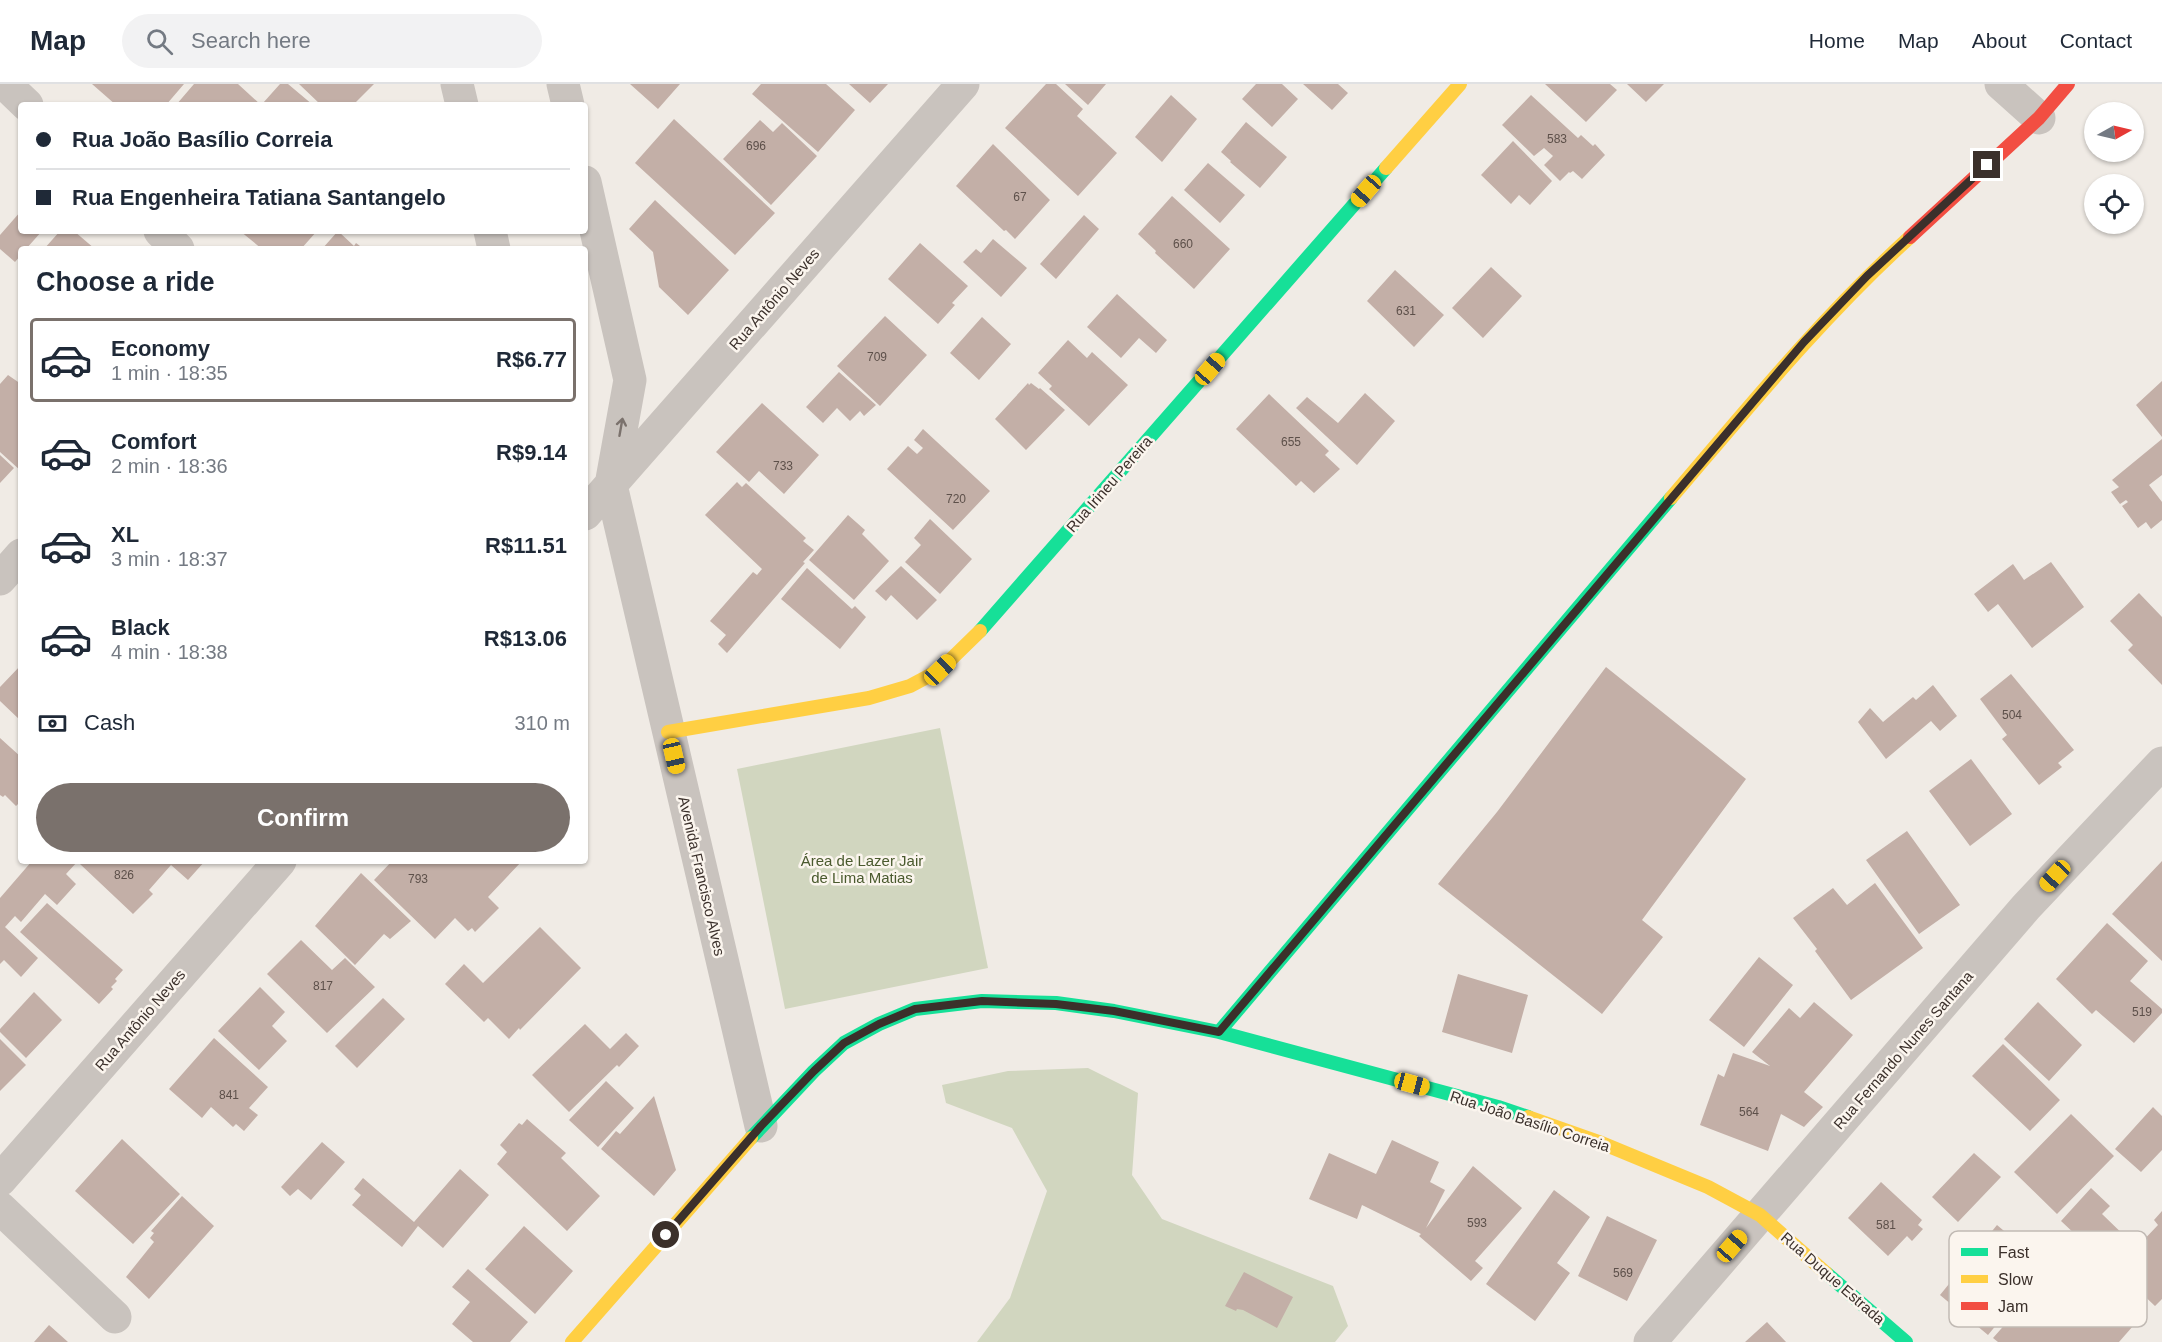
<!DOCTYPE html>
<meta charset="utf-8">
<style>
:root{--surface:#fff;--page:#f2f2f3;--text:#1f2937;--muted:#747a83;--line:#e0e1e3;--accent:#7a716c}
body{margin:0;font-family:Helvetica,sans-serif;background:var(--page);color:var(--text);height:100vh;display:flex;flex-direction:column;font-size:22px;white-space:nowrap}
*{box-sizing:border-box;margin:0}
p{font-size:20px;color:var(--muted)}
.icon{flex:none;width:33px;height:33px;fill:none;stroke:currentColor;stroke-width:2;stroke-linecap:round;stroke-linejoin:round}
.map{position:relative;flex:1;overflow:hidden}
.details{position:absolute;left:18px;top:162px;width:570px;height:618px;display:flex;flex-direction:column;background:var(--surface);border-radius:6px;box-shadow:0 2px 4px #0004}
.details>*{flex:none}
.guide{position:absolute;left:18px;top:18px;width:570px;height:132px;border-radius:6px;box-shadow:0 2px 4px #0004;display:grid;align-content:center;height:132px;padding:0 18px;background:var(--surface)}
.needle{width:39px;rotate:82deg}
.tools{position:absolute;left:2084px;top:18px;display:grid;gap:12px}
.tools a{display:grid;place-items:center;width:60px;height:60px;border-radius:50%;background:var(--surface);box-shadow:0 2px 4px #0004;font-size:30px}
.end{position:absolute;width:27px;height:27px;margin:-14px;border:8px solid #3b302b;background:#fff;box-shadow:0 0 0 3px #fff}
.from{border-radius:50%}
.car{position:absolute;width:18px;height:36px;margin:-18px -9px;border-radius:8px;box-shadow:0 0 4px 2px #0007;background:linear-gradient(#f5c518 24%,#345 0 40%,#f5c518 0 76%,#345 0 86%,#f5c518 0)}
.guide b{display:flex;align-items:center;gap:21px;height:57px;font-size:22px}
.guide b+b{border-top:2px solid var(--line)}
.guide i{width:15px;height:15px;background:var(--text)}
ul{padding:0;list-style:none}
li{display:flex;align-items:center;gap:18px;height:84px;margin:0 12px 9px;padding:0 6px;border:3px solid transparent;border-radius:6px}
li div{flex:1}
li b{display:block;font-size:22px}
li em{font-style:normal;font-weight:800}
li.current{border-color:var(--accent)}
li>.icon{width:54px;height:54px;stroke-width:1.5}
h2{padding:0 18px;font-size:27px;line-height:72px}
.pay{display:flex;align-items:center;gap:15px;height:66px;padding:0 18px;font-size:22px}
.pay p{margin-inline-start:auto}
.action{display:flex;gap:12px;margin-top:auto;padding:12px 18px}
.action a{flex:1;height:69px;border-radius:36px;background:var(--accent);color:#fff;font-size:24px;font-weight:800;line-height:69px;text-align:center}
header{display:flex;align-items:center;gap:36px;box-sizing:border-box;height:84px;padding:0 30px;background:var(--surface);border-bottom:2px solid var(--line)}
header strong{font-size:28px}
nav{display:flex;gap:33px;margin-inline-start:auto;font-size:21px}
.search{width:420px;height:54px;background:var(--page);display:flex;align-items:center;gap:15px;box-sizing:border-box;padding:0 21px;border-radius:33px;color:var(--muted);font-size:22px}
.map>svg:first-child{display:block}
.green{fill:#d1d6bf}
.building{fill:#c3afa7}
.lines{fill:none;stroke-linecap:round;stroke-linejoin:round}
.street{stroke:#c9c3be;stroke-width:33}
.fast{stroke:#16e098;stroke-width:14}
.slow{stroke:#ffcf43;stroke-width:14}
.jam{stroke:#f24e42;stroke-width:14}
.oneway{stroke:#7b726d}
.route{stroke:#3b302b;stroke-width:8}
.labels{text-anchor:middle;dominant-baseline:central;stroke-width:5;stroke-linejoin:round;paint-order:stroke}
.number-label{font-size:12px;fill:#5d504a}
.street-label{font-size:15px;fill:#3b302b;stroke:#fbf5ee}
.park-label{font-size:15px;fill:#4a5a2e;stroke:#fbf5ee}
.key{fill:#fbf5ee;stroke:#c1bab4;stroke-width:1.5}
.key-label{font-size:16px;fill:#3b302b}
</style>
<header>
<strong>Map</strong>
<div class="search"><svg class="icon" aria-label="search" viewBox="0 0 24 24"><circle cx="10" cy="10" r="6"/><path d="M15 15l6 6"/></svg>Search here</div>
<nav><a>Home</a><a>Map</a><a>About</a><a>Contact</a></nav>
</header>
<div class="map">
<svg width="2162" height="1258" viewBox="0 0 2162 1258">
<rect width="100%" height="100%" fill="#f0ebe5"/>
<path class="green" d="M940,644L988,884L785,925L737,685Z
M1088,984L1138,1009L1132,1091L1162,1135L1333,1202L1348,1242L1335,1258H977L1010,1214L1047,1107L1012,1044L946,1019L942,1001L1008,987Z"/>
<path class="building" d="M92,0H184L166,21H116Z
M194,0H238L261,21H176Z
M280,0H288L313,21H265L263,19Z
M299,0H374L353,21H321Z
M630,0H680L658,25Z
M761,0H826L855,26L818,68L752,10Z
M849,0H888L870,19Z
M1046,0H1056L1083,25L1077,32L1117,69L1078,112L1005,44Z
M1065,0H1106L1088,21Z
M1256,0H1282L1298,15L1272,43L1242,15Z
M1303,0H1338L1348,9L1332,26Z
M1545,0H1610L1617,6L1586,38Z
M1627,0H1664L1646,18Z
M1171,11L1197,35L1162,78L1135,53Z
M1531,11L1578,54L1581,51L1593,62L1595,60L1605,71L1582,95L1573,87L1570,89L1569,88L1560,97L1544,81L1553,72L1544,64L1534,72L1502,41Z
M674,35L775,129L735,171L635,79Z
M760,36L773,48L782,39L817,72L771,121L723,75Z
M1246,38L1287,73L1260,104L1230,78L1231,77L1221,68Z
M1513,57L1552,97L1530,121L1519,111L1511,120L1481,91Z
M993,60L1050,116L1015,155L1006,146L1004,147L956,102Z
M1208,79L1245,111L1220,139L1184,106Z
M1172,112L1230,165L1194,205L1155,169L1156,167L1138,150Z
M655,116L729,186L688,231L659,203L653,168L629,145Z
M21,127V147H42L26,165H21V171L15,178L0,165V151Z
M1084,131L1099,145L1056,195L1040,180Z
M60,147H74L95,165H44Z
M240,147H317L301,165H262Z
M338,147L354,162L356,159L364,165H322Z
M993,155L1027,184L1001,213L963,178L976,165L981,169Z
M920,159L968,202L952,219L955,221L938,240L888,195Z
M1491,183L1522,212L1483,254L1452,224Z
M1395,186L1444,231L1414,263L1367,217Z
M1117,210L1167,256L1156,269L1139,254L1121,274L1087,243Z
M885,232L927,271L880,322L837,282Z
M982,233L1011,260L979,296L950,269Z
M1068,256L1087,274L1092,268L1128,301L1089,342L1049,305L1052,302L1038,289Z
M839,288L876,321L864,332L860,327L850,337L837,324L823,339L806,323Z
M8,291L21,300V387L0,368V300Z
M2162,297V353L2136,321Z
M1028,299L1029,301L1031,299L1039,305L1040,304L1065,326L1026,366L995,335Z
M1365,309L1395,337L1357,381L1296,324L1307,313L1338,339Z
M1269,310L1329,367L1325,371L1340,385L1314,409L1301,397L1296,402L1236,345Z
M762,319L819,371L784,410L759,387L749,398L716,368Z
M923,345L990,407L953,446L887,385L908,362L917,370L923,364L914,356Z
M2162,355V391L2149,401L2162,418V436L2151,445L2146,438L2138,444L2122,422L2128,418L2126,416L2120,420L2111,408L2119,403L2112,396Z
M0,371L14,384L0,399Z
M737,398L742,403L746,399L806,454L803,457L814,466L803,478L805,479L727,569L718,560L726,551L710,537L753,488L757,491L762,485L705,431Z
M848,431L865,446L862,450L889,477L854,516L809,476Z
M930,435L972,475L940,510L905,478L921,461L914,454Z
M2051,478L2084,523L2032,564L1998,520L1988,528L1974,510L2013,480L2024,496Z
M901,482L937,516L917,536L891,511L886,517L875,507Z
M807,484L852,525L855,522L866,533L840,565L781,515Z
M2139,509L2162,533V601L2128,566L2133,561L2110,537Z
M21,581V637L0,617V603Z
M1606,583L1746,695L1642,836L1663,853L1602,930L1438,800L1497,728Z
M2011,590L2074,666L2058,679L2062,683L2039,701L2002,655L2007,651L1980,615Z
M1933,601L1957,632L1940,647L1931,637L1886,675L1858,638L1870,624L1883,638L1913,613L1916,616Z
M0,654L21,673V717L16,722L5,711L3,713L0,711Z
M1971,675L2012,730L1970,762L1929,707Z
M1907,747L1960,821L1919,850L1866,776Z
M32,777H78L66,790L76,800L57,821L45,810L21,838L15,832L5,843L38,874L21,893L4,876L0,880V814Z
M83,777H205L188,796L171,781L149,806L153,810L133,830L80,780Z
M392,777H451L453,779L455,777H522L488,813L499,824L475,848L472,844L468,847L455,834L435,855L374,796Z
M2162,777V877L2112,830Z
M361,789L411,837L390,855L384,850L355,881L315,842Z
M1875,799L1923,864L1851,916L1815,867L1817,865L1793,834L1833,804L1847,821Z
M47,819L123,886L115,895L117,897L111,903L113,905L99,920L20,848Z
M2107,839L2148,877L2130,897L2162,925V929L2134,959L2096,926L2092,930L2056,895Z
M540,843L581,884L520,946L519,944L509,955L488,934L484,938L445,900L464,880L483,899Z
M301,856L332,886L345,874L375,903L327,949L267,890Z
M1759,873L1793,901L1744,963L1709,936Z
M1458,890L1528,911L1512,969L1442,948Z
M260,903L285,928L272,942L287,957L259,986L218,947Z
M34,908L62,936L26,974L0,948V945Z
M383,914L405,935L357,984L335,962Z
M1814,918L1853,951L1804,1008L1823,1023L1804,1043L1781,1030L1768,1067L1700,1041L1718,990L1724,993L1733,969L1770,982L1752,968L1789,924L1800,934Z
M2038,918L2082,961L2049,997L2004,955Z
M585,940L610,965L626,949L639,962L619,983L617,981L569,1028L532,991Z
M214,954L268,1003L249,1024L258,1031L244,1047L236,1040L233,1043L211,1023L202,1034L169,1005Z
M0,955L26,981L0,1007Z
M2003,960L2060,1016L2030,1047L1972,992Z
M606,997L634,1024L598,1063L569,1036Z
M654,1012L676,1086L654,1112L601,1065L616,1047L620,1050Z
M2153,1023L2162,1032V1066L2141,1088L2115,1065Z
M2071,1030L2114,1072L2057,1130L2014,1088Z
M527,1035L566,1069L561,1074L600,1112L567,1147L497,1080L507,1068L500,1061L519,1039L522,1041Z
M122,1055L180,1110L133,1160L75,1107Z
M1392,1056L1439,1078L1430,1098L1445,1106L1426,1144L1473,1082L1522,1124L1475,1177L1483,1184L1471,1197L1419,1152L1421,1150L1362,1121L1357,1135L1309,1115L1329,1069L1376,1090Z
M322,1058L345,1078L311,1116L298,1105L290,1112L281,1103Z
M1974,1069L2001,1093L1958,1138L1932,1113Z
M460,1085L489,1111L443,1164L418,1142L402,1163L352,1121L361,1111L354,1105L363,1094L414,1138Z
M1881,1098L1922,1136L1918,1141L1923,1145L1912,1157L1907,1152L1888,1172L1848,1134Z
M2091,1104L2110,1122L2102,1130L2131,1158L2108,1181L2061,1137Z
M1554,1106L1590,1133L1557,1179L1570,1189L1535,1237L1486,1200Z
M182,1112L214,1142L149,1215L126,1193L154,1158L150,1154L154,1149L151,1147Z
M2162,1127V1215L2155,1222L2116,1185L2158,1141L2154,1136Z
M1607,1132L1657,1156L1627,1217L1578,1192Z
M1997,1141L2035,1173L2002,1214L2012,1222L1988,1251L1940,1211Z
M524,1142L573,1187L535,1230L485,1185Z
M468,1185L528,1238L510,1258H473L452,1240L470,1218L452,1203Z
M1244,1188L1293,1213L1277,1244L1243,1226L1237,1225L1236,1227L1225,1222Z
M2100,1215L2133,1242L2119,1258H1998L1993,1254L2023,1220L2050,1243L2066,1225L2081,1238Z
M1767,1238L1786,1258H1745Z
M49,1241L68,1258H34Z"/>
<g class="lines">
<path class="street" d="M5,0L27,21
M457,0L462,21
M563,0L568,21
M2001,0L2039,34
M585,98L630,296L611,401L761,1042
M160,147L178,165
M490,147L494,165
M585,430L963,0
M0,495L21,471
M0,1096L280,777
M0,1124L115,1233
M1650,1258L2026,823L2162,679"/>
<path class="fast" d="M980,547L1386,84
M1219,948L1671,414
M751,1054L814,987L844,959L879,940L915,925L982,917L1056,919L1114,927L1219,948L1498,1023L1528,1033
M1826,1189L1906,1258"/>
<path class="slow" d="M1386,84L1460,0
M1671,414C1748,324 1822,233 1910,153
M668,648L869,614L910,602L940,586L980,547
M1528,1033L1599,1058L1708,1103L1760,1131L1826,1189
M572,1258L751,1054"/>
<path class="jam" d="M1910,153L2039,34L2068,0"/>
</g>
<defs><path id="oneway-shaft" d="M-6 0H5M1.5-3L5.5 0L1.5 3" fill="none" stroke-width="1.6" stroke-linecap="round" stroke-linejoin="round" transform="scale(1.5)"/></defs>
<use class="oneway" href="#oneway-shaft" transform="translate(621 343) rotate(-80)"/>
<g class="lines">
<path class="route" d="M666,1151L761,1042L814,987L844,959L879,940L915,925L982,917L1056,920L1114,927L1219,948L1804,258L1867,192L1987,81"/>
</g>
<g class="labels">
<g class="number-label">
<text x="1557" y="55">583</text>
<text x="756" y="62">696</text>
<text x="1020" y="113">67</text>
<text x="1183" y="160">660</text>
<text x="1406" y="227">631</text>
<text x="877" y="273">709</text>
<text x="1291" y="358">655</text>
<text x="783" y="382">733</text>
<text x="956" y="415">720</text>
<text x="2012" y="631">504</text>
<text x="124" y="791">826</text>
<text x="418" y="795">793</text>
<text x="323" y="902">817</text>
<text x="2142" y="928">519</text>
<text x="229" y="1011">841</text>
<text x="1749" y="1028">564</text>
<text x="1477" y="1139">593</text>
<text x="1886" y="1141">581</text>
<text x="1623" y="1189">569</text>
</g>
<g class="street-label">
<text transform="translate(774 215) rotate(-49)">Rua Antônio Neves</text>
<text transform="translate(1109 400) rotate(-49)">Rua Irineu Pereira</text>
<text transform="translate(702 792) rotate(77)">Avenida Francisco Alves</text>
<text transform="translate(140 936) rotate(-49)">Rua Antônio Neves</text>
<text transform="translate(1903 966) rotate(-49)">Rua Fernando Nunes Santana</text>
<text transform="translate(1530 1037) rotate(18)">Rua João Basílio Correia</text>
<text transform="translate(1833 1194) rotate(41)">Rua Duque Estrada</text>
</g>
<g class="park-label">
<text x="862" y="776">Área de Lazer Jair<tspan x="862" dy="17">de Lima Matias</tspan></text>
</g>
</g>
<rect x="1949" y="1147" width="198" height="96" rx="9" class="key"/>
<rect x="1961" y="1164" width="27" height="8" fill="#16e098"/>
<rect x="1961" y="1191" width="27" height="8" fill="#ffcf43"/>
<rect x="1961" y="1218" width="27" height="8" fill="#f24e42"/>
<g class="key-label">
<text x="1998" y="1174">Fast</text>
<text x="1998" y="1201">Slow</text>
<text x="1998" y="1228">Jam</text>
</g>
</svg>
<div class="tools">
<a><svg class="needle" viewBox="-14 -14 28 28"><path d="M0-13l5 13h-10z" fill="#e53935"/><path d="M0 13l5-13h-10z" fill="#747a83"/></svg></a>
<a><svg class="icon" aria-label="locate" viewBox="0 0 24 24"><circle cx="12" cy="12" r="6"/><path d="M12 2v4M12 18v4M2 12h4M18 12h4"/></svg></a>
</div>
<i class="end from" style="left:666px;top:1151px"></i>
<i class="end" style="left:1987px;top:81px"></i>
<i class="car" style="left:1366px;top:107px;rotate:221deg"></i>
<i class="car" style="left:1210px;top:285px;rotate:41deg"></i>
<i class="car" style="left:940px;top:586px;rotate:46deg"></i>
<i class="car" style="left:674px;top:672px;rotate:167deg"></i>
<i class="car" style="left:2055px;top:792px;rotate:223deg"></i>
<i class="car" style="left:1412px;top:1000px;rotate:105deg"></i>
<i class="car" style="left:1732px;top:1162px;rotate:41deg"></i>
<div class="guide">
<b><i class="from"></i>Rua João Basílio Correia</b>
<b><i></i>Rua Engenheira Tatiana Santangelo</b>
</div>
<section class="details">
<h2>Choose a ride</h2>
<ul>
<li class="current"><svg class="icon" aria-label="car" viewBox="0 0 24 24"><path d="M5 17H2v-5l4-1 3-4h7l3 4 3 1v5h-3M9 17h6M6 11h13"/><circle cx="7" cy="17" r="2"/><circle cx="17" cy="17" r="2"/></svg><div><b>Economy</b><p>1 min · 18:35</p></div><em>R$6.77</em></li>
<li><svg class="icon" aria-label="car" viewBox="0 0 24 24"><path d="M5 17H2v-5l4-1 3-4h7l3 4 3 1v5h-3M9 17h6M6 11h13"/><circle cx="7" cy="17" r="2"/><circle cx="17" cy="17" r="2"/></svg><div><b>Comfort</b><p>2 min · 18:36</p></div><em>R$9.14</em></li>
<li><svg class="icon" aria-label="car" viewBox="0 0 24 24"><path d="M5 17H2v-5l4-1 3-4h7l3 4 3 1v5h-3M9 17h6M6 11h13"/><circle cx="7" cy="17" r="2"/><circle cx="17" cy="17" r="2"/></svg><div><b>XL</b><p>3 min · 18:37</p></div><em>R$11.51</em></li>
<li><svg class="icon" aria-label="car" viewBox="0 0 24 24"><path d="M5 17H2v-5l4-1 3-4h7l3 4 3 1v5h-3M9 17h6M6 11h13"/><circle cx="7" cy="17" r="2"/><circle cx="17" cy="17" r="2"/></svg><div><b>Black</b><p>4 min · 18:38</p></div><em>R$13.06</em></li>
</ul>
<div class="pay"><svg class="icon" aria-label="cash" viewBox="0 0 24 24"><path d="M3 7h18v10H3z"/><circle cx="12" cy="12" r="2"/></svg>Cash<p>310 m</p></div>
<div class="action"><a>Confirm</a></div>
</section>
</div>
